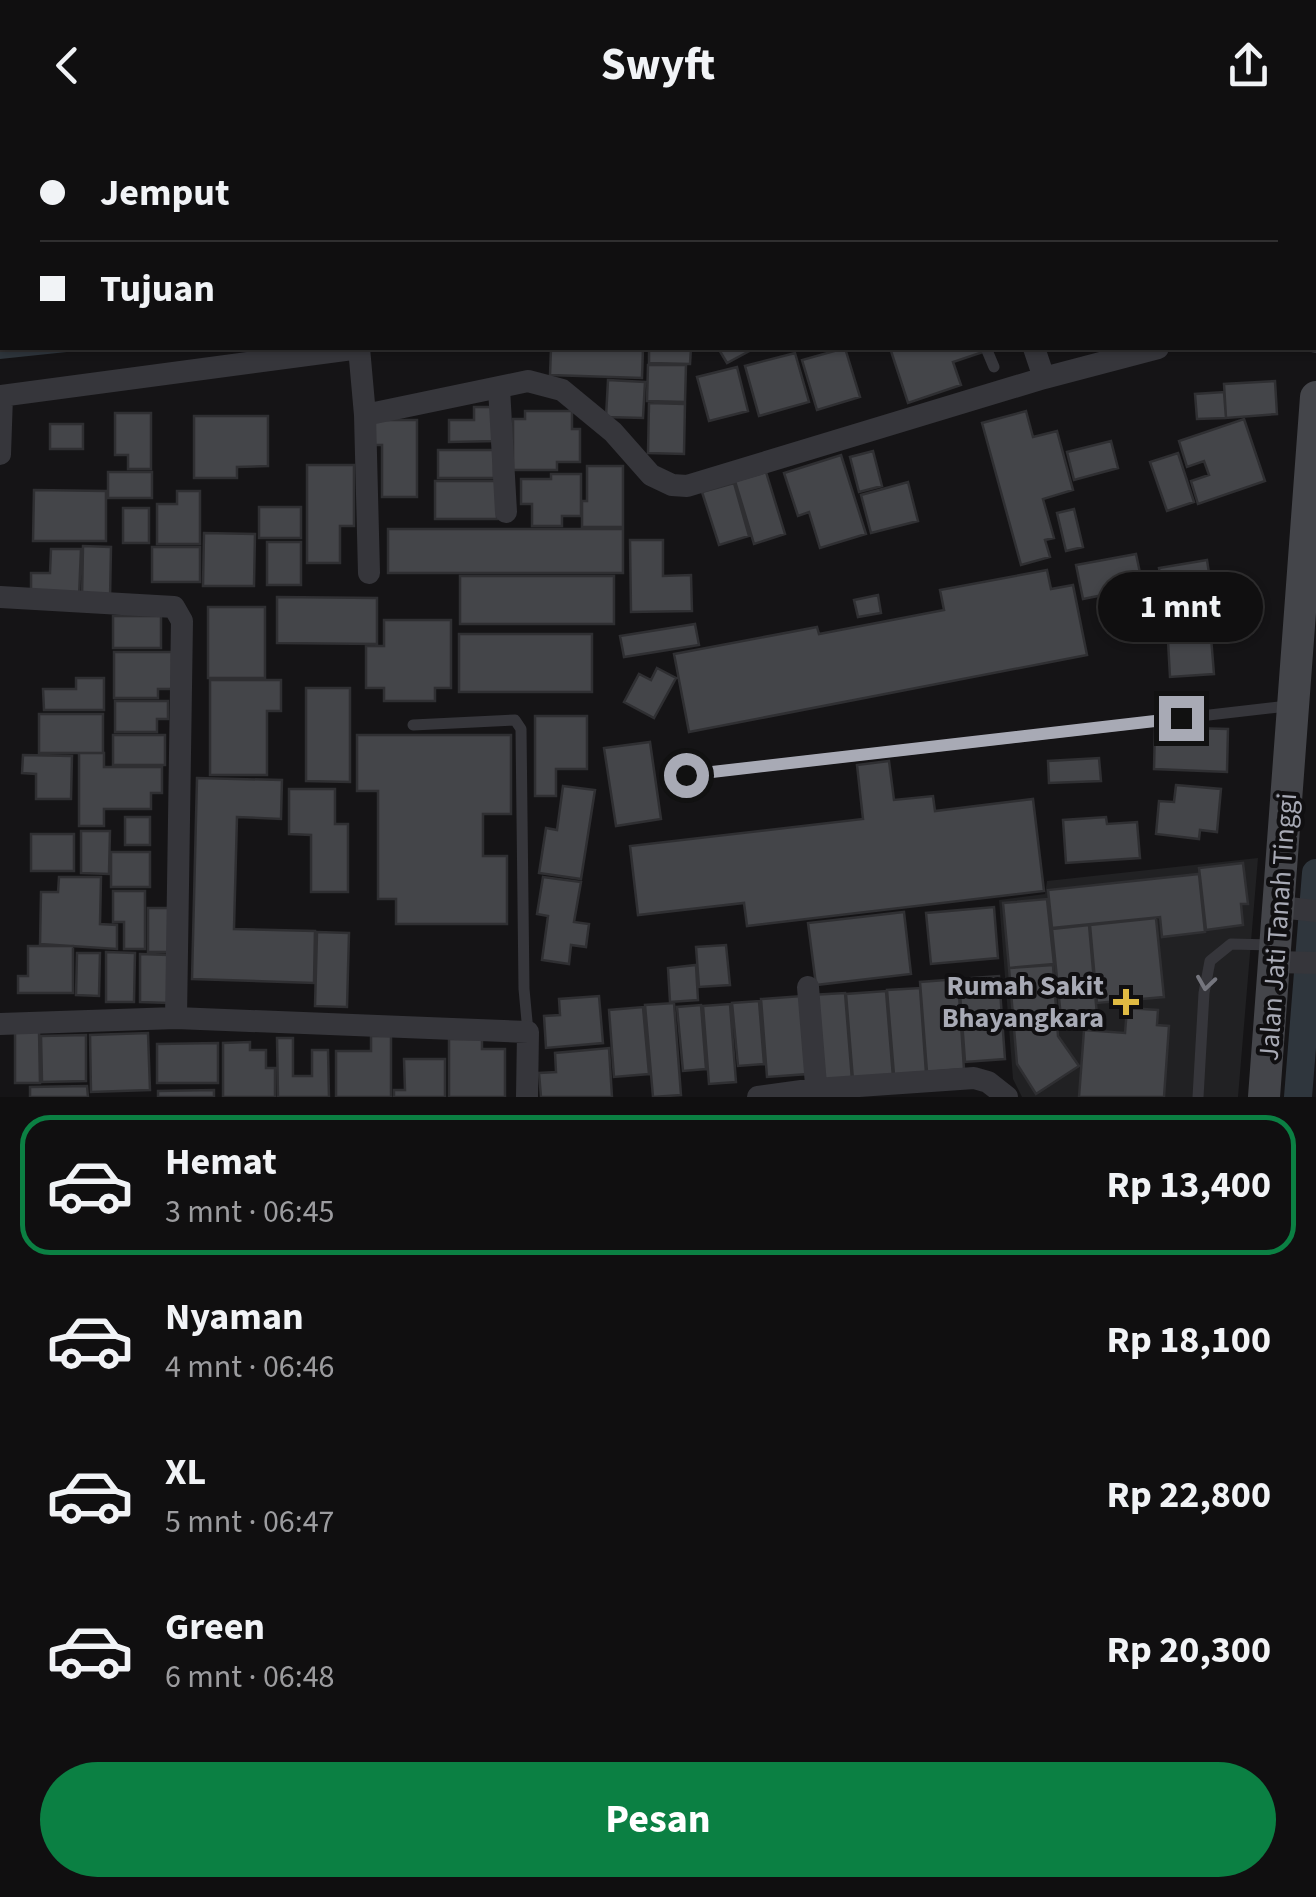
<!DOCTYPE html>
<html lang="id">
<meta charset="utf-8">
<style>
:root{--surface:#100f10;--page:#191819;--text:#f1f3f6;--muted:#9c9c9f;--line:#302f30;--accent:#0b8043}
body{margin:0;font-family:"Source Sans 3",sans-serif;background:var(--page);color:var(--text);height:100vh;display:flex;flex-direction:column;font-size:38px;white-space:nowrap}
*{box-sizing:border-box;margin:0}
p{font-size:32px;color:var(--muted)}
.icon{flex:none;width:55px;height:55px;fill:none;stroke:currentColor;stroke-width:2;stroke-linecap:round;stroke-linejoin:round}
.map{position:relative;height:967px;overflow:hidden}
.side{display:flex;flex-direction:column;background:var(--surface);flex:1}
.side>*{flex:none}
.hud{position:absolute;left:0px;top:0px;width:1318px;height:220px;box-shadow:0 2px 8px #0004,0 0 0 2px var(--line);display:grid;align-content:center;height:220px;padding:0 40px;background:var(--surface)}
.end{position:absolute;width:45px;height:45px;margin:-22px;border:12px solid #a8aab5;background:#111;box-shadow:0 0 0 5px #111}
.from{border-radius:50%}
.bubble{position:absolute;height:70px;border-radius:35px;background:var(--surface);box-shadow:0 2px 8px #0004,0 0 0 2px var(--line);font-size:32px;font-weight:700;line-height:70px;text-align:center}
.hud b{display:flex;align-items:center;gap:35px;height:95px;font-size:38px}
.hud b+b{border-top:2px solid var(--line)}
.hud i{width:25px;height:25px;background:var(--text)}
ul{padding:18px 0 0;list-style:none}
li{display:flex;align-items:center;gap:30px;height:140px;margin:0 20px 15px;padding:0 20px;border:5px solid transparent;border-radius:30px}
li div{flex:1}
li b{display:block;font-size:38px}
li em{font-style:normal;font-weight:700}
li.current{border-color:var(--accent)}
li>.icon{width:90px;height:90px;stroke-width:1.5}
.action{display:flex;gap:20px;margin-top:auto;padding:20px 40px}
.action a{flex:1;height:115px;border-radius:60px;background:var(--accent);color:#fff;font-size:40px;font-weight:700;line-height:115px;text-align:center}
header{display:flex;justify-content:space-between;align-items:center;height:130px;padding:0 40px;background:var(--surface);font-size:45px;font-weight:700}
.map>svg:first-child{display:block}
.built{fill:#212123}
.water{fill:#2f363d}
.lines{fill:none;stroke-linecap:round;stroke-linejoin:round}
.canal{stroke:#2f363d;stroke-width:28}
.building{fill:#444549;stroke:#2f2f32;stroke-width:2.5}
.service{stroke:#36363b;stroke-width:11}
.minor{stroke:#36363b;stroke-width:22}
.secondary{stroke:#44454a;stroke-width:32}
.oneway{stroke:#75767e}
.route{stroke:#a8aab5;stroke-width:12}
.poi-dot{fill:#dfba43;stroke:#100f11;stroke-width:4}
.labels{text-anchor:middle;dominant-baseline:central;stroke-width:8;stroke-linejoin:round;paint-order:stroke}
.street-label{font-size:28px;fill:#a8aab5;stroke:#100f11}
.poi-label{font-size:28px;font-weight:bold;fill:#a8aab5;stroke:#100f11;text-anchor:end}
</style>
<header><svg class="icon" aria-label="back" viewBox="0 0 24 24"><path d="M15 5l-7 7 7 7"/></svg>Swyft<svg class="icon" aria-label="share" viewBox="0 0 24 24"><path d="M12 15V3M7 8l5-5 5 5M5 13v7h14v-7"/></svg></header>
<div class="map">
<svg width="1316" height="967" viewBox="0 0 1316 967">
<rect width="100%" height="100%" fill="#151416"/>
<path class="built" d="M1258,728L1238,967H1022L1013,949L999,770L1045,764L1047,751Z"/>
<path class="water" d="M383,0H922L374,2Z
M0,62L2,218H105L0,229Z"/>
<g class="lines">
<path class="canal" d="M1298,967L1316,743"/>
</g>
<path class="building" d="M551,218H643L642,248L550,245Z
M649,218H691L690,234L649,233Z
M718,218H755L727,233Z
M845,218L860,267L817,280L802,230Z
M890,218H985L986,221L953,232L961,255L908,273Z
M795,223L809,272L759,286L745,236Z
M648,235H686L685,272L647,271Z
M737,237L748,281L709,291L697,247Z
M608,250L645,252L643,288L606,287Z
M1275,251L1277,284L1226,288L1224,254Z
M1224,262L1226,288L1197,289L1195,264Z
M649,273L685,274L684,324L648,323Z
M474,277H497V311L449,312V290H474Z
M525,281H572V299H580V332H557V340H513V289H525Z
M1026,281L1033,307L1057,301L1073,360L1043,369L1054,408L1045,410L1050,427L1021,435L982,293Z
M115,283H151V339H128V325H115Z
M194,286H268V336L237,337V348H194Z
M1244,289L1265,351L1198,374L1191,351L1209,345L1204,331L1187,337L1179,311Z
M374,290H417V367H382V315H374Z
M50,294H83V319H50Z
M1111,311L1118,338L1074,350L1067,322Z
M438,320H494V348H438Z
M873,321L882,356L859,362L850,327Z
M1178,323L1194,372L1167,381L1150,332Z
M841,325L866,404L820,418L809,382L798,386L784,343Z
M307,335H354V396H340V433H307Z
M587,336H623V397H582V371H587Z
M108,342H152V368H108Z
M766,342L785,404L754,414L735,351Z
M551,344H581V386H562V396H532V374H521V349H551Z
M435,351H497V389H435Z
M908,352L918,391L871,403L861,365Z
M734,353L749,406L719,415L702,362Z
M34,360L106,361V411H33Z
M177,361H200V414H157V374H177Z
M259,377H301V408H259Z
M123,378H149V413H123Z
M1074,379L1083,417L1066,421L1057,383Z
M388,399H623V443H388Z
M204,403L255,404L254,456H203Z
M630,410H663V446L691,445L692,481L631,482Z
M267,412H301V455H267Z
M83,416L111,417L110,469L82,468Z
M152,417H200V452H152Z
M51,419H81L79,467L31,465V443H50Z
M1136,424L1143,457L1083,469L1076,435Z
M1207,430L1209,443L1221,442L1229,495L1170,504L1159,438Z
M1047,440L1051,459L1073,455L1087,525L689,602L674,524L817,497L819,504L944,480L940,460Z
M460,446H614V494H460Z
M878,465L881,483L858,487L854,470Z
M277,467L377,468V514L277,513Z
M208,477H265V548H208Z
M113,486H161V518H113Z
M384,490H451V558H435V571H384V558H366V516H384Z
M695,494L699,515L624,527L620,506Z
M459,504H592V562H459Z
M1211,507L1214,544L1170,547L1168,511Z
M114,522H172V559H158V568H114Z
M657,538L676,548L654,588L624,572L639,544L651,550Z
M76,548H104V580H44L43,559H76Z
M210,550H281V581H267V645H210Z
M306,558H350V652L306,651Z
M115,571H168V589H157V602H115Z
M39,584H103V623H39Z
M535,586H587V639H556V666H535Z
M1155,597L1228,599L1227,642L1154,639Z
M113,605H165V635H113Z
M357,605H511V684H483V726H507V794H396V769H378V661H357Z
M650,612L661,689L616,696L604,618Z
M79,623H104V637H162V663H151V679H104V696H79Z
M23,625L72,626L71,669H36V644L22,643Z
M1099,628L1101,651L1049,653L1048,631Z
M889,631L894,670L933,666L935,681L1033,669L1044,761L747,796L744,773L638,785L630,716L863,689L857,635Z
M197,648L282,650L281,689L237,687L234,799L315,801L314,853L192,849Z
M1176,655L1221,659L1217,702L1200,700L1199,709L1156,704L1159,671L1174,672Z
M563,656L595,660L581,749L539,743L546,698L557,700Z
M289,659H335V694H348V762H311V705L289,704Z
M125,687H150V715H125Z
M1106,687L1107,694L1137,692L1140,728L1066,733L1063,690Z
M81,701H110L109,744L81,743Z
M31,704H74V741H31Z
M111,722H150V757H111Z
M1243,733L1248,774H1241L1243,795L1206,800L1199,738Z
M1199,744L1205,802L1162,807L1160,787L1052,798L1048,760Z
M59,747H101L100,794L117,795V819L40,814L41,762H58Z
M543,747L581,752L574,792L589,794L586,817L571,815L569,834L542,830L548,786L537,784Z
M113,761H145V819H124V792H113Z
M1047,769L1054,834L1009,838L1003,773Z
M994,777L998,828L931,834L926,783Z
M148,778H170V822H148Z
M904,782L911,844L816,855L808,793Z
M1156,788L1164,867L1097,873L1090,795Z
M1089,795L1097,885L1061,888L1052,799Z
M317,802L349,803L347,877L315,876Z
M726,815L730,855L699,857L696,817Z
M28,816H73V863H18V846H28Z
M106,822L135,823L134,872H106Z
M77,823H100L99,866L76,865Z
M140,824L169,825V873L140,872Z
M696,835L698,870L670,872L668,838Z
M1053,835L1058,906L1079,936L1036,964L1017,934L1009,838Z
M999,846L1005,929L965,932L959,849Z
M958,849L964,939L927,942L920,852Z
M920,858L926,943L894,945L887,860Z
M886,861L893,947L853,950L846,864Z
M845,863L852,950L817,953L810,865Z
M599,866L603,913L546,918L544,886L560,885L559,869Z
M802,866L808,944L767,947L761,869Z
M759,871L764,934L738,936L732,873Z
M674,873L681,965L653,967L645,875Z
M730,874L736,952L709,954L703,876Z
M701,875L706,939L683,941L677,877Z
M643,877L649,944L614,947L609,880Z
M1127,878L1158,880L1157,895L1169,896L1164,967H1079L1084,900L1125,903Z
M39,900L40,953H15V901Z
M148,903L150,960L91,962L90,905Z
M86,905V951L42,952L41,906Z
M371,906H391V967H336V921H371Z
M277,908H293V946H312V920H328L329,967H278Z
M449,909H482V919H505V967H449Z
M250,912V920H266V938H275V967H223V913Z
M218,913V953H157V914Z
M609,918L612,967H541L539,943L556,942L555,923Z
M404,929H445V967H394V960H405Z
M87,956L88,967H30V957Z
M214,960V967H158V961Z"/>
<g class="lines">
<path class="service" d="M986,218L994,237
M413,595L515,590L521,599L524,859L528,902
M686,645L1288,576
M1198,967L1204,863L1210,831L1231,814L1273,815"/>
<path class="minor" d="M1294,0L1298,2
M246,2L258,0
M1032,2L1038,0
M1315,15H1316
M0,50L2,49
M1315,211L1316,212
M359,218L365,285L369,443
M1034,218L1044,248
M499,258L506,382
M0,266L360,218
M365,285L528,251L562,260L613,302L651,345L672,355L687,356L1044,248L1158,218
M0,324L2,266
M0,467L174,477L182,491L176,888
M1280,777L1316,781
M1276,832L1316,833
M808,857L817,967
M0,894L176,888L528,902L527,967
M758,967L816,959L974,948L988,952L1007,967"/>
<path class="secondary" d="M1264,967L1316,267"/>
</g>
<defs><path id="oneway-chevron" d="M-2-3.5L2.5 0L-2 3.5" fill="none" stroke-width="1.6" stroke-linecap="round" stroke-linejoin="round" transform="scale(2.5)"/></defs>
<use class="oneway" href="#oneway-chevron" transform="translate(1206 853) rotate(98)"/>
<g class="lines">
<path class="route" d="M686,645L1181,588"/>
</g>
<path class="poi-dot" d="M1121 857h10v10h10v10h-10v10h-10v-10h-10v-10h10z"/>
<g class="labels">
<g class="street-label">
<text transform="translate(1278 797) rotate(-86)">Jalan Jati Tanah Tinggi</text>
</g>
<g class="poi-label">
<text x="1104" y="856">Rumah Sakit<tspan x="1104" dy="32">Bhayangkara</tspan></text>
</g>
</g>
</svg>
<i class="end from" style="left:686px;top:645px"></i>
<i class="end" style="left:1181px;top:588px"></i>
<div class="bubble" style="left:1098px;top:442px;width:165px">1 mnt</div>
<div class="hud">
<b><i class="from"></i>Jemput</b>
<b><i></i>Tujuan</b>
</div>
</div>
<section class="side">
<ul>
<li class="current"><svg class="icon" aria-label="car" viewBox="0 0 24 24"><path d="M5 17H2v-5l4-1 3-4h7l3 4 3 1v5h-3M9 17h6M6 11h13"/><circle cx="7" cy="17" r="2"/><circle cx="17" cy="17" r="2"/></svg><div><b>Hemat</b><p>3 mnt · 06:45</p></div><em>Rp 13,400</em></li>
<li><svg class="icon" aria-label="car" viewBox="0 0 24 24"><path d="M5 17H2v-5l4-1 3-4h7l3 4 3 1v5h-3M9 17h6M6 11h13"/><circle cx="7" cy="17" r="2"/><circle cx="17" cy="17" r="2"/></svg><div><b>Nyaman</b><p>4 mnt · 06:46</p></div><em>Rp 18,100</em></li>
<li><svg class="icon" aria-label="car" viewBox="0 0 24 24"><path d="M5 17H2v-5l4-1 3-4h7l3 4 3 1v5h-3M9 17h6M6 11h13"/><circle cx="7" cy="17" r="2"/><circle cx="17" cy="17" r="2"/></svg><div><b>XL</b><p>5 mnt · 06:47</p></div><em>Rp 22,800</em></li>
<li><svg class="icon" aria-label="car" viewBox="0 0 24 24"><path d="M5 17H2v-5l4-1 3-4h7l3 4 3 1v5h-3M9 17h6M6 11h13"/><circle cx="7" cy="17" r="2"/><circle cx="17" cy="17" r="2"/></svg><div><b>Green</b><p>6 mnt · 06:48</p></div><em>Rp 20,300</em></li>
</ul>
<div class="action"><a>Pesan</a></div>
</section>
